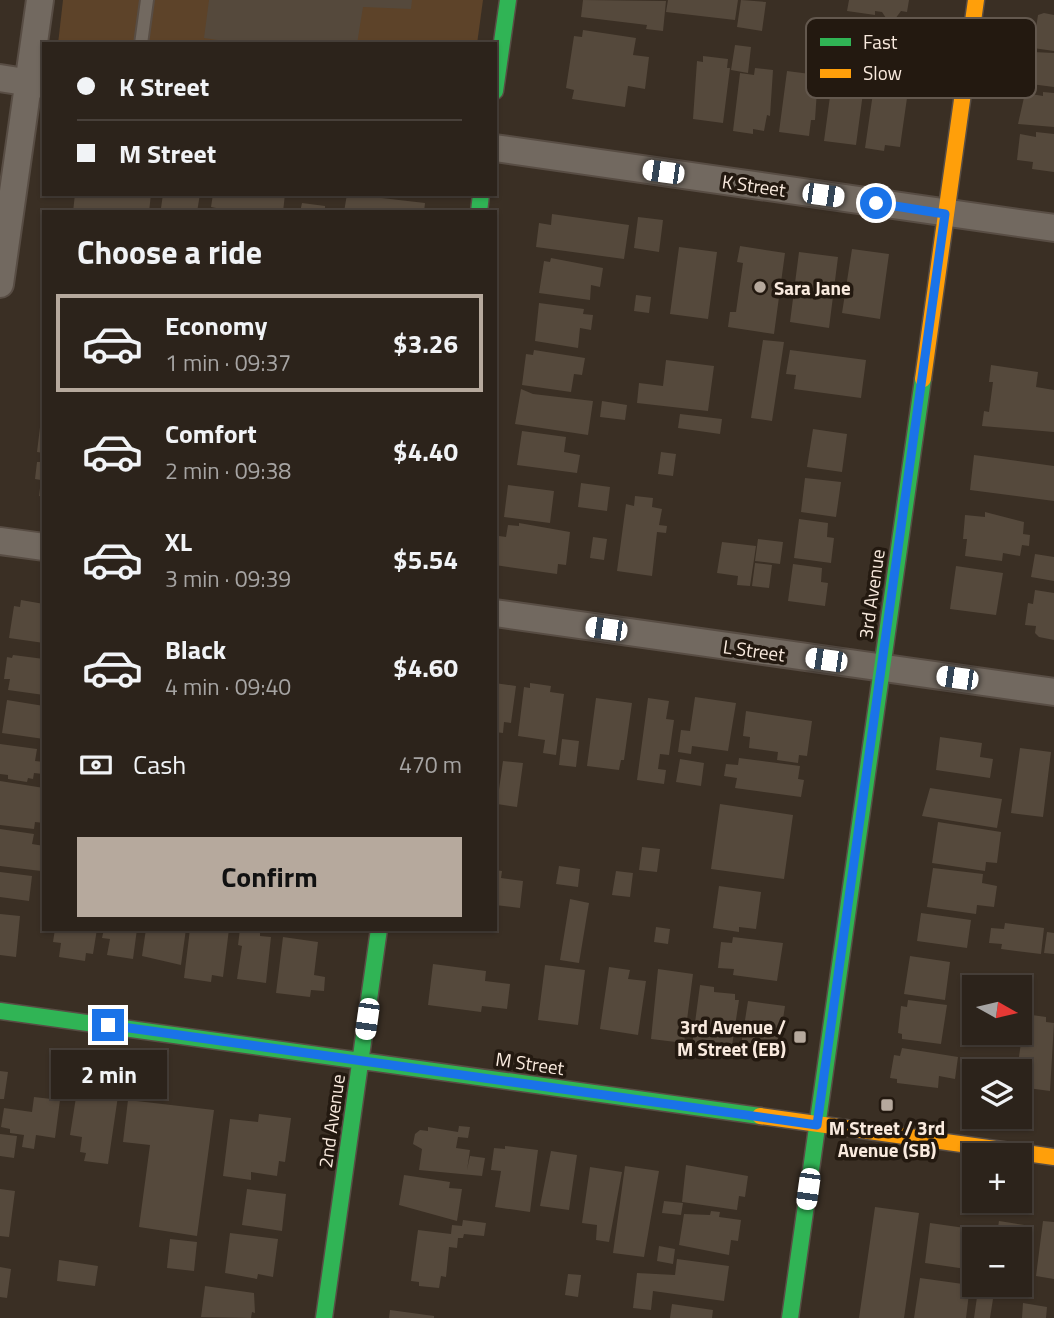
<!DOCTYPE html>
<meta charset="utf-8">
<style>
:root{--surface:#2c231b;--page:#382f28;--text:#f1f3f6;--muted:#a6a4a3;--line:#48403a;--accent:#b6a99d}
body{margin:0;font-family:"Titillium Web",sans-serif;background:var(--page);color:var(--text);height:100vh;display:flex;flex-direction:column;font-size:26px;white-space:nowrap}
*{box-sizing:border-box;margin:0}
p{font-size:23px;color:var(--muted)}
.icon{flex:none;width:38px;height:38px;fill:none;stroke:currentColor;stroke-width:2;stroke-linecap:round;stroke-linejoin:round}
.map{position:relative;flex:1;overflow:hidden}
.details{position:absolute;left:42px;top:210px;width:455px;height:721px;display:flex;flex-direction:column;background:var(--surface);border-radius:0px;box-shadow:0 2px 5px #0004,0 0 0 2px var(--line)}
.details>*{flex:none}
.guide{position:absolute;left:42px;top:42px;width:455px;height:154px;border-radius:0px;box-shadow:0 2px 5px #0004,0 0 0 2px var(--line);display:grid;align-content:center;height:154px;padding:0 35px;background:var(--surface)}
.needle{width:46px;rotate:98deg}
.controls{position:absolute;left:962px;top:975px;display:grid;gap:14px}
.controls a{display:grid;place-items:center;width:70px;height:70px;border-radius:0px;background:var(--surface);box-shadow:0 2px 5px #0004,0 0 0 2px var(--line);font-size:35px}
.end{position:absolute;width:32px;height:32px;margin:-16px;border:9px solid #1a73e8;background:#fff;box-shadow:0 0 0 4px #fff}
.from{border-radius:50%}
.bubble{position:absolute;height:49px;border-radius:0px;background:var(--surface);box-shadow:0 2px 5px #0004,0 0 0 2px var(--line);font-size:23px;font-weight:700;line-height:49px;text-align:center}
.car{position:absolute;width:21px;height:42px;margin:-21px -10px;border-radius:9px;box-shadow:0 0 5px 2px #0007;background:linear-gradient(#fff 24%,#345 0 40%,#fff 0 76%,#345 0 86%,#fff 0)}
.guide b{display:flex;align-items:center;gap:24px;height:66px;font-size:26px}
.guide b+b{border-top:2px solid var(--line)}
.guide i{width:18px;height:18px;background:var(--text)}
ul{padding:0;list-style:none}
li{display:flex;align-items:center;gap:21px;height:98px;margin:0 14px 10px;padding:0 21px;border:4px solid transparent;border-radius:0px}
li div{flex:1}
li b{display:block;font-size:26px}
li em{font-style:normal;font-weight:700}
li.active{border-color:var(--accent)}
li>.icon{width:63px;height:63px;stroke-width:1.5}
h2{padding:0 35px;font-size:32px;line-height:84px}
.pay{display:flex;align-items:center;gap:18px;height:77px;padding:0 35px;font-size:26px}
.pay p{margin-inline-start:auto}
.button{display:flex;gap:14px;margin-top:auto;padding:14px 35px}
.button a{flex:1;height:80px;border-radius:0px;background:var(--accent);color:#111;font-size:28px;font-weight:700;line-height:80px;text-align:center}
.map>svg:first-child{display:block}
.green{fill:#5d4329}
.building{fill:#55493c}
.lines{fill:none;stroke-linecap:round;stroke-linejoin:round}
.lane-casing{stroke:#584d44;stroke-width:16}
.street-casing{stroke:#584d44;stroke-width:30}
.fast-casing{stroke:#584d44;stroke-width:19}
.slow-casing{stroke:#584d44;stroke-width:19}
.lane{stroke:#726960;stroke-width:12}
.street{stroke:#726960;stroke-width:26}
.fast{stroke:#30b455;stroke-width:16}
.slow{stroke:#ff9f0a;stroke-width:16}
.route{stroke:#1a73e8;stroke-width:9}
.poi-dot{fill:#b6a99d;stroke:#231910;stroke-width:2.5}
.labels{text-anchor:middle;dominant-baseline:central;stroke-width:7;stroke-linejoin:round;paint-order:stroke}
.street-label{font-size:19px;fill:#f9eade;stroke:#231910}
.poi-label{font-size:19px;font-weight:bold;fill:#f9eade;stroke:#231910;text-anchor:start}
.key{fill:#231910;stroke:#63584e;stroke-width:2}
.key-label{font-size:19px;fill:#f9eade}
</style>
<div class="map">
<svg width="1054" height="1318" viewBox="0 0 1054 1318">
<rect width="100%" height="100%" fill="#3a2f24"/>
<path class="green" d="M63,0H483L477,44H58Z"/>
<path class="building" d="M209,0H412L411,9L363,7L357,44H244L204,38Z
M583,0L666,1L663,31L646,29L647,25L581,17Z
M668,0H738L735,20L666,12Z
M741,0L766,2L762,31L737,27Z
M849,0H909L907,12L901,11L895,19L886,18L882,12L875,11V15L847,11Z
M1044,13L1054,15V51L1033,48L1038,15Z
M583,30L636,38L633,55L649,57L645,89L628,86L625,107L572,99L574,90L566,88L574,36L582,37Z
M735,45L751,47L748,73L731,70Z
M1033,52L1054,53V87L1023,83L1026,61L1031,62Z
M703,56L728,59L727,68H730L723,123L693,119L697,61L703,62Z
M755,68L773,70L770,116L767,115L764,131L753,129V134L733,131L740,73L754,75Z
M787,71L818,75L815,120H811L809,136L779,132Z
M833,74L865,78L856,145L824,141Z
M1043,92L1054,93V127L1018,124L1025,93L1043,96Z
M873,93L907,98L900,147L885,145L884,151L865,148Z
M1036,132L1054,134V172L1032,169L1033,162L1017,160L1020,134L1036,137Z
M75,194H151L149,212H73Z
M163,194H200L197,212L161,208Z
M213,194H285L283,212H215L216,208L211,207Z
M347,194L425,203L424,212H344Z
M302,203L325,206V212H300Z
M552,214L629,225L624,259L536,247L539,223L551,225Z
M638,217L663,220L659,252L634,248Z
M740,246L785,253L774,334L728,327L730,312H736L743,263L737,262Z
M679,247L717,252L708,319L670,314Z
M852,249L889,254L880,319L842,313Z
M799,252L838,257L829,328L790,322Z
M551,258L603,268L600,287L591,285L590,300L539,293L544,261L550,262Z
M636,295L651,297L649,313L634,311Z
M539,303L584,309L583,314L593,315L591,330L580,328L578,348L535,341Z
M763,340L784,342L772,421L751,418Z
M534,350L585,358L582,375L574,374L571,392L522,385L526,354L533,355Z
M790,350L866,360L861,398L794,389L796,375L786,374Z
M666,360L714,366L708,411L637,403L639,383L663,386Z
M991,365L1038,372L1036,387L1054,390V432L982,426L984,411L989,412L993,382H989Z
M521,389L533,394L593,401L588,435L515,424Z
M602,401L627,405L625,420L600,417Z
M680,414L722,419L720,434L678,428Z
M41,419H44V453L37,452Z
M813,429L847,434L842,472L807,467Z
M522,431L566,437L564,452L580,455L577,473L517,465Z
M661,452L676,454L673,476L658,474Z
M974,455L1054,466V501L970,490Z
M37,462H44V497L39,496L41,480L35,479Z
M805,478L841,482L836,517L801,512Z
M581,483L610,487L607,511L578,507Z
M508,485L554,491L550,523L504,517Z
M635,496L653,498L652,507L662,509L659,525L667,526L666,533L657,532L652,576L617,571L626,504L634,506Z
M985,512L1024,522L1023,534L1030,535L1029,546L1022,545L1020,556L1003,553L1002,561L965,556L967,539H963L965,515L985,517Z
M799,519L828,523L827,537L834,538L831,563L794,558Z
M519,523L570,532L566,565L558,564L557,574L495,565L499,536L506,537L508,525L519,526Z
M593,537L607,539L604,560L590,558Z
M758,539L783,542L780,564L755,561Z
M722,542L756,546L750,586L737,585L738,576L717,573Z
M1035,554L1054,557V581L1031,577Z
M755,563L772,565L769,588L752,586Z
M793,564L822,568L821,582L828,583L825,606L788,601Z
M956,566L1003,573L996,615L950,609Z
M1035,590L1054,593V640L1039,637L1035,633L1036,626L1025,625L1028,603L1033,604Z
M21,600L44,604V643L9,638L14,606L20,607Z
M13,655L44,659V695L8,690L10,679H4L7,657L12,658Z
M495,683L516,686L511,723L504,722L503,733L495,732Z
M530,683L551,686L550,692L564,694L556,755L543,753L545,740L518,736L524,687L530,688Z
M695,697L736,703L728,751L692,746L691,754L678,752L681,730L690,731Z
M596,698L632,703L624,760H621L619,770L587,766Z
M648,698L669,701L666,719L674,720L669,755L660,754L658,769L666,770L664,784L637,780Z
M7,700L44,706V739L2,733Z
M746,711L812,721L807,756L799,755L798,763L777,760L778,752L749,748L750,737L743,736Z
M940,737L982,743L980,757L993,759L990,778L936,770Z
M562,739L579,741L576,767L559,765Z
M0,744L37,749L35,761L44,762L43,774L34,773L33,779L28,778L27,782L8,779V775L0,774Z
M1020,748L1051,752L1043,817L1011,813Z
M739,758L800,766L798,779L804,780L801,797L735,788L737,778L724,776L726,764L738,765Z
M680,759L704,763L701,786L676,782Z
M503,761L523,763L517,807L497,804Z
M0,781L44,788V823L35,822L34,829L0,825Z
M930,788L1002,799L997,828L922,816Z
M720,804L793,815L784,879L711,869Z
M938,822L1001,832L997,863L986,862L985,871L932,863Z
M0,829L34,834L32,844L44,846L41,871L0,866Z
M642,847L660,849L657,872L639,870Z
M559,866L580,869L578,887L556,884Z
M933,868L983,874L982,883L997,886L994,907L977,905L976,914L927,907Z
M495,870L502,871L501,878L523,881L520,908L495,905Z
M616,871L633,873L630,897L612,895Z
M0,872L32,876L29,901L0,897Z
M719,886L761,892L756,929L739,927V932L713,928Z
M570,899L589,903L579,963L560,960Z
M921,913L971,920L967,948L917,941Z
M0,914L20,916L16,957L0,955Z
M1005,923L1044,928L1041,954L1001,949L1002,944L989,943L991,928L1004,929Z
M656,927L670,929L668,944L654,942Z
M55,929H97L93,954L86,953L85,961L59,957L61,943L53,942Z
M104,929H137L133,959L107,955L110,939L102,938Z
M146,929H186L181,965L142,956Z
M190,929H229L223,977L212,975L211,982L184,978Z
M240,929L260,931V936L271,937L266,983L237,979L242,946L238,945Z
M1047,932L1054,933V954L1044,953Z
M283,937L318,942L314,975L325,977L324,991L311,990L310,997L276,993Z
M733,937L783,943L777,981L733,975L734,969L718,968L721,942L732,943Z
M910,956L950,962L945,1000L904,994Z
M433,964L486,971L485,981L510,984L507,1009L482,1006L481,1012L428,1005Z
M545,965L585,970L578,1025L538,1020Z
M609,967L630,970L628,979L646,981L638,1035L600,1029Z
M658,969L693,974L684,1043L651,1039Z
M700,985L714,987V992L735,994V1000H739L730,1059L691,1053Z
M908,1000L947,1005L941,1044L902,1039V1034L898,1033L901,1006L907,1007Z
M748,1001L785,1006L777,1058L740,1052Z
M1025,1014L1046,1017V1022L1054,1023L1050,1091L1020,1087V1071H1017Z
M902,1048L958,1057L955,1079L939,1076L938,1088L897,1083V1079L890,1078L894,1055L900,1056Z
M972,1058L996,1061L995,1071H975V1081L969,1080Z
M0,1071L8,1072L4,1099H0Z
M77,1091L118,1096L108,1164L84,1161L86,1153L80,1152L82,1137L70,1135Z
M34,1097L60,1100L55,1138L36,1135L34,1149L22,1147L24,1135L10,1133V1129L1,1127L4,1108L32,1112Z
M128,1100L214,1110L197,1236L139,1227L150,1145L123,1142Z
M259,1114L291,1118L285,1162L279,1161L277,1176L251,1172V1180L223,1176L230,1119L258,1122Z
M459,1126L470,1127L468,1138L458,1137L456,1148L470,1150L467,1170L470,1156L485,1158L482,1176L419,1170L422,1149L413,1144L415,1134L420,1130L428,1131V1127L458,1132Z
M0,1134L17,1136L14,1158L0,1156Z
M505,1146L538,1150L530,1212L495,1207L501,1171L491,1170L494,1148L505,1149Z
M551,1151L577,1155L569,1210L540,1206Z
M686,1165L748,1176L745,1197L739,1196L737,1210L682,1202Z
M625,1166L659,1171L644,1257L613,1253Z
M590,1167L622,1172L609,1242L596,1240L597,1225L582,1223Z
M404,1175L450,1182L449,1188L462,1189L457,1221L399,1205Z
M0,1189L15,1191L9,1237L0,1236Z
M247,1189L286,1194L282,1231L242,1225Z
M664,1201L683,1203L681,1215L662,1213Z
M875,1207L919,1213L904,1318H859Z
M711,1211L720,1212L719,1217L741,1220L738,1241L731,1240L729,1255L679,1245L684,1214L710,1215Z
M463,1220L486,1223L484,1236L464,1234L463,1238H458L457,1248L449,1247L446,1277L441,1276L439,1288L419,1286V1282L411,1281L418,1230L451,1234L452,1225L462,1226Z
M999,1221L1031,1226L1022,1290L999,1286L1020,1284V1239H996Z
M1043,1221L1054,1222V1279L1036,1276Z
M930,1223L979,1230L978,1239H975L973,1270L925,1263Z
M230,1233L278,1239L273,1277L258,1274L257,1279L225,1273Z
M170,1239L197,1242L194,1271L167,1268Z
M659,1246L675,1249L673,1264L657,1261Z
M677,1259L729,1266L724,1301L653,1291L651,1310L633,1308L637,1273L675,1275Z
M59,1260L98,1266L95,1286L57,1281Z
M0,1267L11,1269L7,1298L0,1297Z
M568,1274L581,1275L578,1297L565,1295Z
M920,1278L970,1285L966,1318H914Z
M205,1286L254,1293L255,1313L252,1312L251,1318L201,1317Z
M977,1297L993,1299L990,1318H974Z
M1023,1303L1047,1307L1046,1318H1022Z
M672,1304L713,1310L712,1318H670Z
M390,1310L434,1316V1318H389Z"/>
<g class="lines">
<g class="lane-casing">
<path id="lane" d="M141,44L147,0"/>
</g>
<g class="street-casing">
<path id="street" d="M0,78L44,85
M495,148L1054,228
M0,284L40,0
M0,541L44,547
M495,613L1054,692"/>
</g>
<g class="fast-casing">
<path id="fast" d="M495,91L508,0
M479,212L481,194
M0,1011L760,1116
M324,1318L379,929
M790,1318L923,379"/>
</g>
<g class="slow-casing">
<path id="slow" d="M923,379L976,0
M760,1116L1054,1157"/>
</g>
<use href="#lane" class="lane"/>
<use href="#street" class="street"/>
<use href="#fast" class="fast"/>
<use href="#slow" class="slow"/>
</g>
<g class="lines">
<path class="route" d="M108,1025L817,1125L945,214L876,203"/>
</g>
<g class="poi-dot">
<circle cx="760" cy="287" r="7"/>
<rect x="793" y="1030" width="14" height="14" rx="3.5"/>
<rect x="880" y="1098" width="14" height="14" rx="3.5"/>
</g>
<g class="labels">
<g class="street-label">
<text transform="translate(754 185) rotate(8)">K Street</text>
<text transform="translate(871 594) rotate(-82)">3rd Avenue</text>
<text transform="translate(754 650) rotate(8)">L Street</text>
<text transform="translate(530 1063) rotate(8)">M Street</text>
<text transform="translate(331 1121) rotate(-82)">2nd Avenue</text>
</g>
<g class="poi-label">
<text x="774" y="287">Sara Jane</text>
<text x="786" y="1026" text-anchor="end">3rd Avenue /<tspan x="786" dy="22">M Street (EB)</tspan></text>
<text x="887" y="1127" text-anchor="middle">M Street / 3rd<tspan x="887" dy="22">Avenue (SB)</tspan></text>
</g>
</g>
<rect x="806" y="18" width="230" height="80" rx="10" class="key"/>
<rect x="820" y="38" width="31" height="8" fill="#30b455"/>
<rect x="820" y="69" width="31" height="9" fill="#ff9f0a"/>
<g class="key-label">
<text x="863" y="49">Fast</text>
<text x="863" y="80">Slow</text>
</g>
</svg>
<div class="controls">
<a><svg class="needle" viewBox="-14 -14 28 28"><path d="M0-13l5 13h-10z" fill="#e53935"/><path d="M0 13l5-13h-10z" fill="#a6a4a3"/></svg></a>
<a><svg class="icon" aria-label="layers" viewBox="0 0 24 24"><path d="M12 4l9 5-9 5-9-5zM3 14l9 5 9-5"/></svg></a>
<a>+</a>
<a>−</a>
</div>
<i class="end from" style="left:876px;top:203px"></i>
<i class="end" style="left:108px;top:1025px"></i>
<div class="bubble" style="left:51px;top:1050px;width:116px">2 min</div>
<i class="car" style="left:663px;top:172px;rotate:278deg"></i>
<i class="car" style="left:823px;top:195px;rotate:98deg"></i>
<i class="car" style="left:606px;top:629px;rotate:278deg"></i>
<i class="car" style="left:826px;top:660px;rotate:278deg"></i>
<i class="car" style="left:957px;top:678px;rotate:278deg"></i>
<i class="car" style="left:367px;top:1019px;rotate:188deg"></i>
<i class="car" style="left:808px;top:1189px;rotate:188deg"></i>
<div class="guide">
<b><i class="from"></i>K Street</b>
<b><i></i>M Street</b>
</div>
<section class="details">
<h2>Choose a ride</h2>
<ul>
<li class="active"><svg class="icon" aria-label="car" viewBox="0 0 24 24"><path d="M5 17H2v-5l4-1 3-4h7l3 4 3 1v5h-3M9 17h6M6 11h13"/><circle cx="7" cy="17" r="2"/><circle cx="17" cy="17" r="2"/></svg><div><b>Economy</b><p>1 min · 09:37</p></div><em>$3.26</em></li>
<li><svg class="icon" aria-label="car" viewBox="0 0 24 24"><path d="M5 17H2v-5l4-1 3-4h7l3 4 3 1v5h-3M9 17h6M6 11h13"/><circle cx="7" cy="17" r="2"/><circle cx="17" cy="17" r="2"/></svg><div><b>Comfort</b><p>2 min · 09:38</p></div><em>$4.40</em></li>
<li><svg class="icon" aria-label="car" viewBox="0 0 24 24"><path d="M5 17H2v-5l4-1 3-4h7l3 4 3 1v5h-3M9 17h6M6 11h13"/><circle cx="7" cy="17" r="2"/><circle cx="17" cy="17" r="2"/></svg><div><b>XL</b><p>3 min · 09:39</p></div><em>$5.54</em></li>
<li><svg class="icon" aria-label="car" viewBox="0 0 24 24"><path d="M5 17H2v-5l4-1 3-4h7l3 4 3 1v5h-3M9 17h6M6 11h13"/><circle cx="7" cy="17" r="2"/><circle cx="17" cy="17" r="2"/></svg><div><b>Black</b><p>4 min · 09:40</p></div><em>$4.60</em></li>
</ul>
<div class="pay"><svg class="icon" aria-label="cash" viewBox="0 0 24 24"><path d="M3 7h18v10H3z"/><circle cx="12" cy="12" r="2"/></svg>Cash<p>470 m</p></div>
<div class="button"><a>Confirm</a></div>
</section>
</div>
